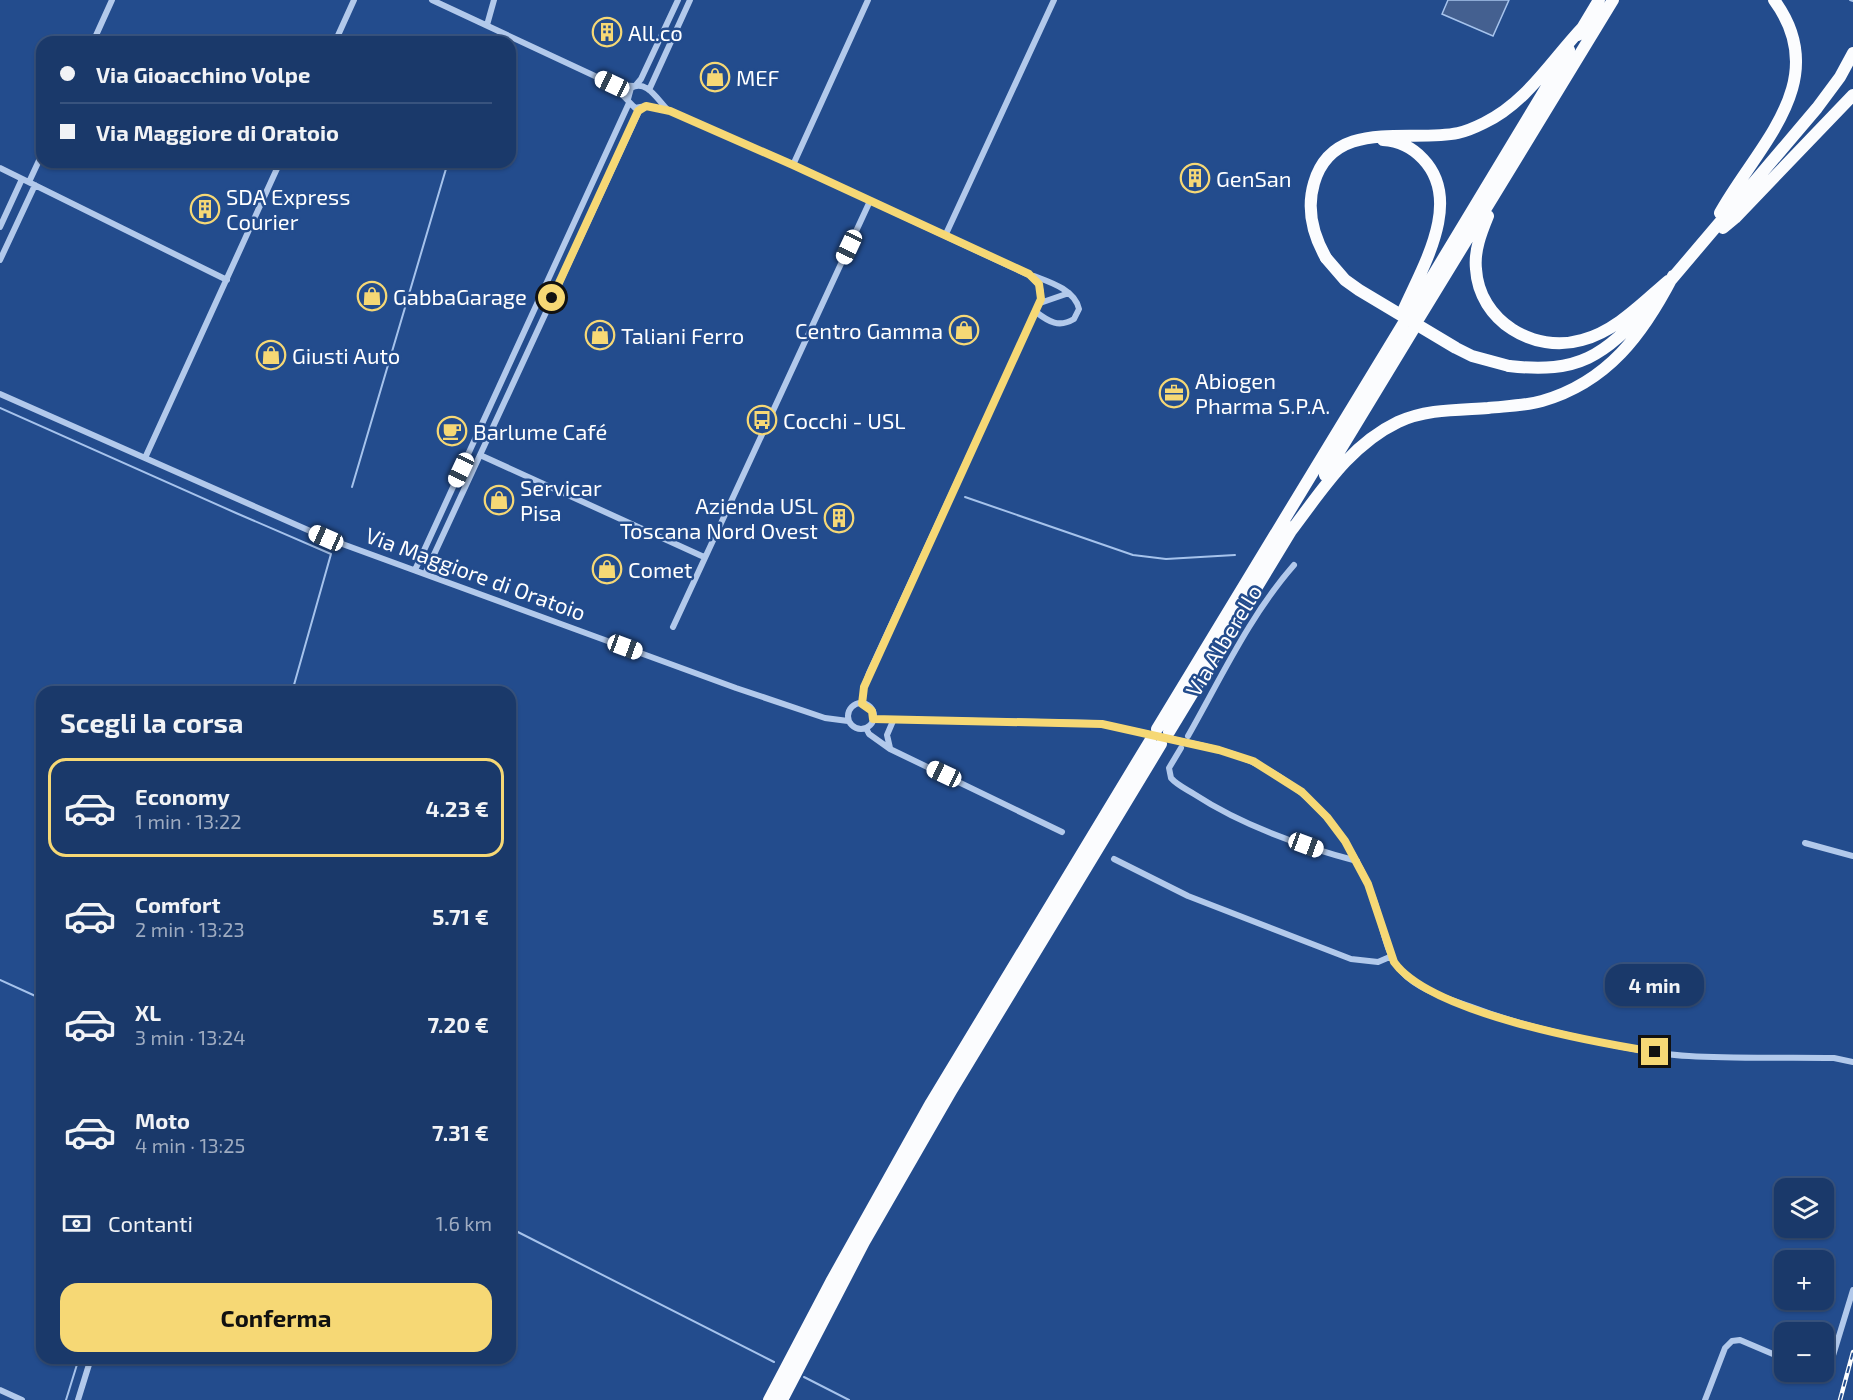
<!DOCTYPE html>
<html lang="it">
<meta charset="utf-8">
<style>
:root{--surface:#1a396a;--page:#234070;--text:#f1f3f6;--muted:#9facc1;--line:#38537e;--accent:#f6d875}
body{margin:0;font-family:"Exo 2",sans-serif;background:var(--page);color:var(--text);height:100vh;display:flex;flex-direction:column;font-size:22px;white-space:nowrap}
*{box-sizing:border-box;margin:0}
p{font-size:20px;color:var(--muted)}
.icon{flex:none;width:33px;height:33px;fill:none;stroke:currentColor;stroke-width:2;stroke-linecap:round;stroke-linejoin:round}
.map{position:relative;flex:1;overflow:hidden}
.sheet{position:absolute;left:36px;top:686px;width:480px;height:678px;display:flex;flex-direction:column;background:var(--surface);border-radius:18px;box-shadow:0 2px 4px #0004,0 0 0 2px var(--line)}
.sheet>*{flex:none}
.top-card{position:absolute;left:36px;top:36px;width:480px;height:132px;border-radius:18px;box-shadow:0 2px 4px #0004,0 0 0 2px var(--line);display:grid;align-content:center;height:132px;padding:0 24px;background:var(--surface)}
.tools{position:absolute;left:1774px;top:1178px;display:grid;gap:12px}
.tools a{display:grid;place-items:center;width:60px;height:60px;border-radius:12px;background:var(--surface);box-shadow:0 2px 4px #0004,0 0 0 2px var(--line);font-size:30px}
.end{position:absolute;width:27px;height:27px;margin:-14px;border:8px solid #f6d875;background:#111;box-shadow:0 0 0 3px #111}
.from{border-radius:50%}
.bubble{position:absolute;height:42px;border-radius:18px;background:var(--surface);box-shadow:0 2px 4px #0004,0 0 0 2px var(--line);font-size:20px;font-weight:700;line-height:42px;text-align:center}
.car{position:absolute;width:18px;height:36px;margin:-18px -9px;border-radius:8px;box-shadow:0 0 4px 2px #0007;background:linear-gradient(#fff 24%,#345 0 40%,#fff 0 76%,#345 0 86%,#fff 0)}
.top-card b{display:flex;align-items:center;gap:21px;height:57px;font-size:22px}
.top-card b+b{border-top:2px solid var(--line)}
.top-card i{width:15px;height:15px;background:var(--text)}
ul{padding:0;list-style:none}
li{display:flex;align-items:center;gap:18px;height:99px;margin:0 12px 9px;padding:0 12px;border:3px solid transparent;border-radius:18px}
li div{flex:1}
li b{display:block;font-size:22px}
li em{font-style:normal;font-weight:700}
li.current{border-color:var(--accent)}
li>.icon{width:54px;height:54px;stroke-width:1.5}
h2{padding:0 24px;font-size:27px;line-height:72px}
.pay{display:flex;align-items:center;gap:15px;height:66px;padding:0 24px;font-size:22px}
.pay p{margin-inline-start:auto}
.primary-button{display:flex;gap:12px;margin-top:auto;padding:12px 24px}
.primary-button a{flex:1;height:69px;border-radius:18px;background:var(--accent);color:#111;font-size:24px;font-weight:700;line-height:69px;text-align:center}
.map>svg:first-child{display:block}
.water{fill:#446090;stroke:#a6c3ec;stroke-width:1.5}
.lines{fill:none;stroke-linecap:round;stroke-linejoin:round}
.stream{stroke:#a6c3ec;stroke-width:2}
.minor{stroke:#b2c9eb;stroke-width:6}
.trunk{stroke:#fbfcfe;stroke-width:12}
.rail-casing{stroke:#fff;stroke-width:4.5}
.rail{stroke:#234c8d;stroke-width:2;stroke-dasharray:7;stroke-linecap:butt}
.minor-bridge{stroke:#b2c9eb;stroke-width:6}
.trunk-bridge{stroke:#fbfcfe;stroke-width:12}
.route{stroke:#f6d875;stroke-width:8}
.labels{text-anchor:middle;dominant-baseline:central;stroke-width:5;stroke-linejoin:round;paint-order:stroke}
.poi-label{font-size:22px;fill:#fff;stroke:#234c8d;text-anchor:start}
.street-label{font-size:22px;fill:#fff;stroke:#234c8d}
</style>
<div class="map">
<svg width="1853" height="1400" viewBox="0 0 1853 1400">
<rect width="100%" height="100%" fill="#234c8d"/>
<path class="water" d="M1448,0H1509L1493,36L1442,14Z"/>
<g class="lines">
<path class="stream" d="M1850,0L1853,1
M484,42L485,38
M0,408L236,513L331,554L292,692
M352,487L448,162
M965,497L1133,555L1166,559L1235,555
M0,980L42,999
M510,1228L774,1362
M804,1377L849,1400
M66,1400L79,1358"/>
<path class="minor" d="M432,0L612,84L635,108L646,106L670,111L793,165L1029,275C1041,284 1044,293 1038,306L869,673L864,687L862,703
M487,25L494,0
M93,42L112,0
M335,42L354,0
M613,85L634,86
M636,85L641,79L678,0
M649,90L690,0
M628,99L631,88C646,79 657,99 667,109
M793,165L868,0
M0,168L227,280
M29,182L42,154
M0,227L22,179
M945,236L1054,0
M0,260L35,185
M1034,276C1050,282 1075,290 1079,309L1074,319C1059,328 1049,322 1036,312
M1040,303L1069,293
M0,394L326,538L736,688L825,718L848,721
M480,455L704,557
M145,458L280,162
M415,570L629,103
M425,574L640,109
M673,627L870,201
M848 716a13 13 0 1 1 26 0a13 13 0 1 1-26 0Z
M873,719L1092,723L1112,726
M866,728L869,734L890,749L1062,832
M1188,736C1221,678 1250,615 1294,565
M1204,746C1287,764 1345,820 1374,900C1382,922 1385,953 1401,971C1418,990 1446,998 1469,1006C1516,1024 1564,1035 1613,1045C1638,1050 1664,1055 1689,1056C1737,1059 1786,1057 1834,1058L1853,1062
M890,748L887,735L893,721
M1181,748L1169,768L1171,778C1177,785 1186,789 1194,794C1243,826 1300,846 1357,861
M1805,843L1853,856
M1114,859L1188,896L1351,959L1378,962L1392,956
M1814,1371L1825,1375L1828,1372L1853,1290
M0,1390L22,1400
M78,1400L91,1358
M1705,1400L1725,1348L1732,1341L1740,1340L1785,1359"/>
<path class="trunk" d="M1578,35L1599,0
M1383,140C1399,141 1412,147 1423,159C1463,201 1423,266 1404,309
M1720,213C1757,146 1834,81 1774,0
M1488,216C1481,233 1474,251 1476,269C1479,321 1534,354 1582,340C1616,331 1642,303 1668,281
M1723,228L1735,218L1853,95
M1326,258C1313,235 1306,210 1314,183C1333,117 1410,143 1458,133C1467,131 1476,127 1484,123C1526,103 1551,61 1582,28
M1670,281L1817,108L1840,77L1853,53
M1411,312L1569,50
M1419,318L1613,0
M1509,366C1579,374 1604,356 1649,306
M1325,475L1413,330
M1291,531C1322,490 1350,445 1398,422C1426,409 1458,410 1488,408C1506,406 1524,406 1542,401C1608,382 1643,334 1673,276
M1157,729L1403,324
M1169,732L1294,526
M769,1400L831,1282L931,1103L1150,741
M782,1400L864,1242L951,1091L1161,744"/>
<g class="rail-casing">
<path id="rail" d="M1840,1400L1853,1352"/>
</g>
<use href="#rail" class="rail"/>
<path class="minor-bridge" d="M1112,726L1204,746"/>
<path class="trunk-bridge" d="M1326,258L1345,280L1359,290L1456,348L1472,356L1509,366"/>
</g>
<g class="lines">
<path class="route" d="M552,298L638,111L646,106L670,111L793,165L1029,274L1039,284L1041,299L864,687L862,704L872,711L873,719L1102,724L1219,750L1253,761L1302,792L1327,817L1345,841L1368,884L1394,962C1430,1013 1593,1042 1655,1052"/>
</g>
<defs>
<g id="building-ring" transform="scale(1.5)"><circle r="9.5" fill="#234c8d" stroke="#f6d875" stroke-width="1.5"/><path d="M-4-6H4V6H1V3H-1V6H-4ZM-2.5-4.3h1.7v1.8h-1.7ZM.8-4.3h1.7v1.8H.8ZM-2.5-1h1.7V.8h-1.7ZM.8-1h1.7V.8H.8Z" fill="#f6d875"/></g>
<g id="shop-ring" transform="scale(1.5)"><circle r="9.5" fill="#234c8d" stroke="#f6d875" stroke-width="1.5"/><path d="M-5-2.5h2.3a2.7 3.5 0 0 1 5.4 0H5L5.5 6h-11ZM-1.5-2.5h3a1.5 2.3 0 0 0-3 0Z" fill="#f6d875"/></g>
<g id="office-ring" transform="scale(1.5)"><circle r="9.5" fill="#234c8d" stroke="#f6d875" stroke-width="1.5"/><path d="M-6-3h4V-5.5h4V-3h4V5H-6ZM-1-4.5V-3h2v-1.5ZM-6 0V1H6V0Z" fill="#f6d875"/></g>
<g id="bus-ring" transform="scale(1.5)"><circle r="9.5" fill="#234c8d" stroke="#f6d875" stroke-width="1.5"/><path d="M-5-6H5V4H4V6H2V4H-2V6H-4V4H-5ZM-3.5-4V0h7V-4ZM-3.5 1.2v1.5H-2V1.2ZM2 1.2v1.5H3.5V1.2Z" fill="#f6d875"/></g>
<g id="cafe-ring" transform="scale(1.5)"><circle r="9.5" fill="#234c8d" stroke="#f6d875" stroke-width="1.5"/><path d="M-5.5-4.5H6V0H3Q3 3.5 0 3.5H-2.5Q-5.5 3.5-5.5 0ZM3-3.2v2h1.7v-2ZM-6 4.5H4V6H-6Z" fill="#f6d875"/></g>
</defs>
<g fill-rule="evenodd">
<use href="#building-ring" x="607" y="32"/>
<use href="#shop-ring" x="715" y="77"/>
<use href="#building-ring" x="1195" y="178"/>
<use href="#building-ring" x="205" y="209"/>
<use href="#shop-ring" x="372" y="296"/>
<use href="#shop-ring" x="964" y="330"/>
<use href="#shop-ring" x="600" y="335"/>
<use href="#shop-ring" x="271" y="355"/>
<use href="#office-ring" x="1174" y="393"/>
<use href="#bus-ring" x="762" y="420"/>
<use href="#cafe-ring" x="452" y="431"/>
<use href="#shop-ring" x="499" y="500"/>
<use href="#building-ring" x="839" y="518"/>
<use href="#shop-ring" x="607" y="569"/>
</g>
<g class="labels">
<g class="poi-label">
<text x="628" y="32">All.co</text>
<text x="736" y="77">MEF</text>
<text x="1216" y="178">GenSan</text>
<text x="226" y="196">SDA Express<tspan x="226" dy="25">Courier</tspan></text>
<text x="393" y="296">GabbaGarage</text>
<text x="943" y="330" text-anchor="end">Centro Gamma</text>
<text x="621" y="335">Taliani Ferro</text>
<text x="292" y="355">Giusti Auto</text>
<text x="1195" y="380">Abiogen<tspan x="1195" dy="25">Pharma S.P.A.</tspan></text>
<text x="783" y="420">Cocchi - USL</text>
<text x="473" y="431">Barlume Café</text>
<text x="520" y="487">Servicar<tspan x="520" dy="25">Pisa</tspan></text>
<text x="818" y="505" text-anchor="end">Azienda USL<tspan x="818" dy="25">Toscana Nord Ovest</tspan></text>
<text x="628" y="569">Comet</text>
</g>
<g class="street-label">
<text transform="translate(476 573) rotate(20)">Via Maggiore di Oratoio</text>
<text transform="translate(1223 640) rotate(-59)">Via Alberello</text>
</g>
</g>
</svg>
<div class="tools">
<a><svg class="icon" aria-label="layers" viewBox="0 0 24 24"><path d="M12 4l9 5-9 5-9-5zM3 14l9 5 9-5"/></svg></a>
<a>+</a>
<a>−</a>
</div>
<i class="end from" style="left:552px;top:298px"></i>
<i class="end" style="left:1655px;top:1052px"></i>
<div class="bubble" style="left:1605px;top:964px;width:99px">4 min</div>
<i class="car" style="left:612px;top:84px;rotate:295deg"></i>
<i class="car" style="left:849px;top:247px;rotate:205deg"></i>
<i class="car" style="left:461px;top:470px;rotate:205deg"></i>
<i class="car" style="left:326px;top:538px;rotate:294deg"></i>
<i class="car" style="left:625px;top:647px;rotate:110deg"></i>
<i class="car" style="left:944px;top:774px;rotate:295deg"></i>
<i class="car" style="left:1306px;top:845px;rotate:110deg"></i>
<div class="top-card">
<b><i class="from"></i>Via Gioacchino Volpe</b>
<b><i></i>Via Maggiore di Oratoio</b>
</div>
<section class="sheet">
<h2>Scegli la corsa</h2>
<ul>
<li class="current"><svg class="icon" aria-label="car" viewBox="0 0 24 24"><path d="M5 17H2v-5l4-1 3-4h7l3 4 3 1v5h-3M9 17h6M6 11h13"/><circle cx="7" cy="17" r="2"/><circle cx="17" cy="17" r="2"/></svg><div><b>Economy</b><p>1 min · 13:22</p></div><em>4.23 €</em></li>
<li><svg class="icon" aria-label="car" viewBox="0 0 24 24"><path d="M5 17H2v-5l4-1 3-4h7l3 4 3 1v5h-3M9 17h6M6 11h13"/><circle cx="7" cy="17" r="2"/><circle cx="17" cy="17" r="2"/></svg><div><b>Comfort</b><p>2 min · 13:23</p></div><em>5.71 €</em></li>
<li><svg class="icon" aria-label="car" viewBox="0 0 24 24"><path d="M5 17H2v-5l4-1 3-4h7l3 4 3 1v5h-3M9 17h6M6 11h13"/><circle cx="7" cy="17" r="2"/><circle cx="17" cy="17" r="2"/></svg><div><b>XL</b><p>3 min · 13:24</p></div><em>7.20 €</em></li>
<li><svg class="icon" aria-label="car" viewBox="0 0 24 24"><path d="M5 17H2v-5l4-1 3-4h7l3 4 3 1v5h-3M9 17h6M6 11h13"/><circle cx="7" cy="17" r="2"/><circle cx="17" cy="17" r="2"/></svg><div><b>Moto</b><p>4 min · 13:25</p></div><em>7.31 €</em></li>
</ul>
<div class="pay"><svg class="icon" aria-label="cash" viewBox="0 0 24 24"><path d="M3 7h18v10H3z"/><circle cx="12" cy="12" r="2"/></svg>Contanti<p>1.6 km</p></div>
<div class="primary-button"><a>Conferma</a></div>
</section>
</div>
